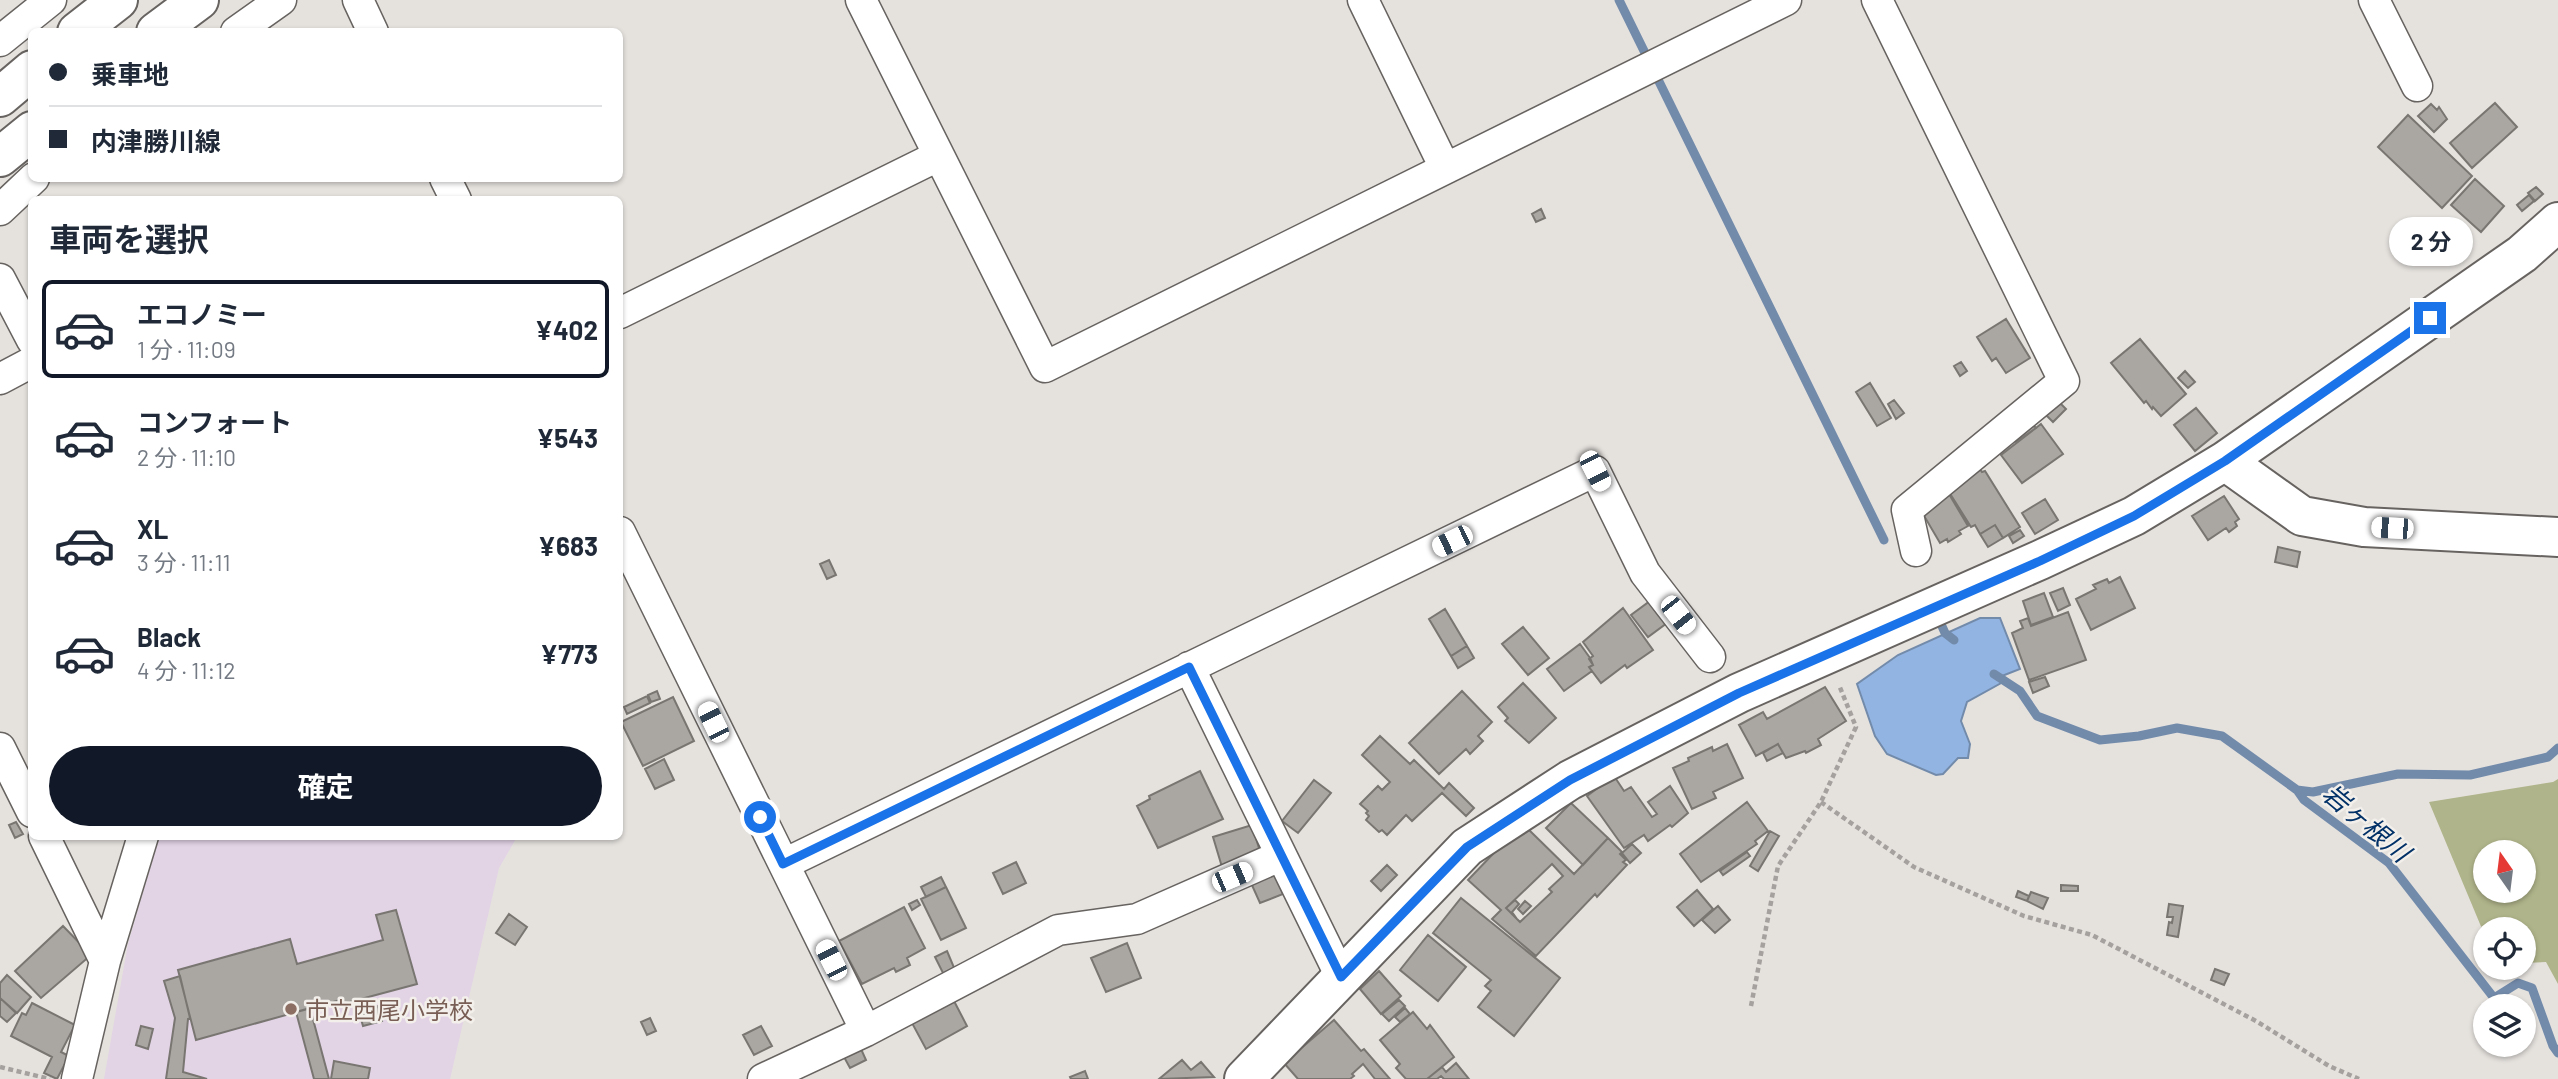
<!DOCTYPE html>
<html lang="ja">
<meta charset="utf-8">
<style>
:root{--surface:#fff;--page:#f2f2f3;--text:#1f2937;--muted:#747a83;--line:#e0e1e3;--accent:#111827}
body{margin:0;font-family:Barlow,"Noto Sans JP",sans-serif;background:var(--page);color:var(--text);height:100vh;display:flex;flex-direction:column;font-size:26px;white-space:nowrap}
*{box-sizing:border-box;margin:0}
p{font-size:23px;color:var(--muted)}
.icon{flex:none;width:38px;height:38px;fill:none;stroke:currentColor;stroke-width:2;stroke-linecap:round;stroke-linejoin:round}
.map{position:relative;flex:1;overflow:hidden}
.side{position:absolute;left:28px;top:196px;width:595px;height:644px;display:flex;flex-direction:column;background:var(--surface);border-radius:10px;box-shadow:0 2px 5px #0004}
.side>*{flex:none}
.guide{position:absolute;left:28px;top:28px;width:595px;height:154px;border-radius:10px;box-shadow:0 2px 5px #0004;display:grid;align-content:center;height:154px;padding:0 21px;background:var(--surface)}
.needle{width:46px;rotate:346deg}
.tools{position:absolute;left:2473px;top:840px;display:grid;gap:14px}
.tools a{display:grid;place-items:center;width:63px;height:63px;border-radius:50%;background:var(--surface);box-shadow:0 2px 5px #0004;font-size:35px}
.end{position:absolute;width:32px;height:32px;margin:-16px;border:9px solid #1a73e8;background:#fff;box-shadow:0 0 0 4px #fff}
.from{border-radius:50%}
.bubble{position:absolute;height:49px;border-radius:24px;background:var(--surface);box-shadow:0 2px 5px #0004;font-size:23px;font-weight:700;line-height:49px;text-align:center}
.car{position:absolute;width:21px;height:42px;margin:-21px -10px;border-radius:9px;box-shadow:0 0 5px 2px #0007;background:linear-gradient(#fff 24%,#345 0 40%,#fff 0 76%,#345 0 86%,#fff 0)}
.guide b{display:flex;align-items:center;gap:24px;height:66px;font-size:26px}
.guide b+b{border-top:2px solid var(--line)}
.guide i{width:18px;height:18px;background:var(--text)}
ul{padding:0;list-style:none}
li{display:flex;align-items:center;gap:21px;height:98px;margin:0 14px 10px;padding:0 7px;border:4px solid transparent;border-radius:10px}
li div{flex:1}
li b{display:block;font-size:26px}
li em{font-style:normal;font-weight:700}
li.active{border-color:var(--accent)}
li>.icon{width:63px;height:63px;stroke-width:1.5}
h2{padding:0 21px;font-size:32px;line-height:84px}
.action{display:flex;gap:14px;margin-top:auto;padding:14px 21px}
.action a{flex:1;height:80px;border-radius:42px;background:var(--accent);color:#fff;font-size:28px;font-weight:700;line-height:80px;text-align:center}
.map>svg:first-child{display:block}
.education{fill:#e2d3e5}
.green{fill:#b0b48a;fill-rule:evenodd}
.water{fill:#92b4e2;stroke:#738bab;stroke-width:2}
.lines{fill:none;stroke-linecap:round;stroke-linejoin:round}
.stream{stroke:#738bab;stroke-width:9}
.building{fill:#aaa7a3;stroke:#797672;stroke-width:2;fill-rule:evenodd}
.minor-casing{stroke:#676360;stroke-width:33}
.major-casing{stroke:#676360;stroke-width:42}
.highway-casing{stroke:#676360;stroke-width:42}
.path{stroke:#a4a19f;stroke-width:4.5;stroke-dasharray:5 3.5;stroke-linecap:butt}
.minor{stroke:#fff;stroke-width:30}
.major{stroke:#fff;stroke-width:38}
.highway{stroke:#fff;stroke-width:38}
.route{stroke:#1a73e8;stroke-width:9}
.education-dot{fill:#8d6e63;stroke:#f3efeb;stroke-width:2.5}
.labels{text-anchor:middle;dominant-baseline:central;stroke-width:5;stroke-linejoin:round;paint-order:stroke}
.education-label{font-size:24px;fill:#785e54;stroke:#f3efeb;text-anchor:start}
.water-label{font-size:26px;font-style:italic;fill:#023167;stroke:#f3efeb}
</style>
<div class="map">
<svg width="2558" height="1079" viewBox="0 0 2558 1079">
<rect width="100%" height="100%" fill="#e5e2de"/>
<path class="education" d="M159,837H517L499,868L450,1079H104L128,944Z"/>
<path class="green" d="M2558,779V984L2546,962L2524,963V929H2485V936L2429,802L2553,782ZM2485,852H2524V891H2485Z"/>
<path class="water" d="M1980,618H2000L2020,669L2002,676L2003,682L1967,702L1961,721L1970,744L1968,758H1958L1943,774L1936,775L1887,754L1875,736L1857,684L1898,655Z"/>
<g class="lines">
<path class="stream" d="M1619,0L1884,540
M1941,624L1945,633L1954,640
M1994,674L2020,691L2037,716L2100,740L2139,736L2177,728L2222,736L2297,790L2313,792L2398,774L2470,775L2548,757L2558,748
M2297,790L2304,800L2389,863L2494,998L2518,983L2532,988L2553,1046L2558,1053"/>
</g>
<path class="building" d="M2495,103L2517,127L2472,168L2450,143Z
M2431,104L2437,110L2439,107L2447,119L2434,132L2418,116Z
M2408,115L2472,176L2442,208L2378,147Z
M2475,179L2504,206L2481,232L2451,205Z
M2536,187L2543,194L2535,201L2528,193Z
M2529,195L2534,201L2522,211L2517,205Z
M1541,209L1545,218L1536,222L1532,214Z
M2006,319L2030,358L2006,373L1996,358L1992,361L1977,337Z
M2140,339L2186,394L2161,416L2153,407L2152,409L2146,401L2144,403L2111,363Z
M1961,362L1967,371L1960,376L1954,366Z
M2185,371L2195,382L2188,388L2178,378Z
M1870,383L1891,418L1877,426L1856,392Z
M1894,400L1904,413L1896,419L1888,404Z
M2059,402L2066,409L2053,422L2045,414Z
M2196,408L2217,433L2195,451L2174,425Z
M2041,424L2063,454L2022,483L2001,455Z
M2033,425L2036,428L2016,442L2014,439Z
M1979,468L1982,472L1985,471L2020,527L2003,538L1995,525L1980,534L1975,525L1971,527L1949,492Z
M1949,494L1968,526L1959,531L1961,534L1948,542L1947,539L1940,543L1923,514Z
M2224,496L2239,519L2235,522L2237,526L2229,532L2226,528L2208,540L2192,516Z
M2045,499L2058,520L2035,534L2022,513Z
M1995,525L2003,538L1988,547L1980,534Z
M2020,530L2024,536L2013,543L2009,536Z
M2278,547L2300,552L2297,567L2275,562Z
M829,560L836,575L827,579L820,564Z
M2120,577L2135,608L2091,630L2076,599L2096,589L2093,585L2107,579L2109,583Z
M2063,588L2070,605L2058,611L2050,593Z
M2044,593L2053,617L2031,625L2023,601Z
M1650,601L1667,623L1648,637L1631,615Z
M1623,608L1653,650L1627,668L1625,665L1601,683L1589,667L1593,665L1589,659L1593,656L1583,642Z
M1445,609L1467,646L1451,656L1429,619Z
M2068,612L2086,660L2029,680L2012,633L2023,628L2020,621L2028,618L2031,626Z
M1523,627L1549,658L1528,675L1502,644Z
M1580,644L1590,658L1593,665L1589,667L1592,671L1564,691L1547,669Z
M1467,646L1474,658L1458,668L1451,656Z
M2045,677L2049,686L2033,693L2029,682Z
M1523,683L1556,718L1529,743L1505,721L1508,718L1498,707Z
M1825,687L1846,721L1818,739L1821,745L1806,753L1805,751L1786,758L1778,744L1756,756L1739,725L1763,712L1767,719Z
M657,691L660,699L651,702L648,695Z
M1462,691L1492,722L1478,736L1483,741L1470,754L1466,749L1439,774L1409,743Z
M647,696L650,703L627,714L624,707Z
M673,697L694,741L643,766L621,722Z
M1380,736L1410,764L1414,760L1444,789L1449,783L1474,808L1466,816L1442,793L1412,821L1406,815L1387,835L1382,830L1379,832L1366,820L1369,816L1366,813L1368,811L1360,804L1378,786L1382,790L1390,782L1362,755Z
M1727,744L1743,778L1713,792L1716,798L1692,809L1673,768L1689,761L1688,758L1712,747L1713,751Z
M1778,744L1783,753L1767,761L1763,753Z
M664,759L674,780L655,789L645,769Z
M1200,771L1223,819L1158,848L1137,806L1150,799L1149,796Z
M1614,776L1624,791L1631,787L1652,817L1657,814L1648,802L1670,786L1688,813L1672,827L1670,825L1648,841L1644,835L1624,848L1587,796Z
M1314,780L1331,793L1298,833L1282,821Z
M1747,802L1768,831L1755,841L1757,844L1701,882L1680,854Z
M1571,803L1608,838L1583,865L1546,828Z
M16,822L23,834L15,838L9,825Z
M1252,825L1261,855L1222,867L1213,837Z
M1526,827L1574,874L1608,838L1622,852L1620,854L1626,860L1623,862L1627,865L1597,897L1595,894L1536,956L1492,919L1501,910L1468,880L1516,830ZM1552,864L1563,876L1549,889L1552,892L1520,922L1506,908Z
M1770,831L1779,836L1758,871L1750,866Z
M1632,844L1641,853L1630,863L1622,853Z
M1747,852L1750,856L1723,875L1720,871Z
M1016,862L1026,883L1003,894L993,873Z
M1387,865L1397,875L1381,891L1371,881Z
M1275,873L1283,894L1260,903L1251,883Z
M941,877L946,887L926,897L921,887Z
M2061,885L2078,886V891H2061Z
M946,887L966,928L941,940L921,899Z
M1697,890L1713,909L1694,926L1677,907Z
M2018,891L2029,896L2027,901L2016,897Z
M2031,892L2048,898L2043,909L2027,901Z
M1461,898L1560,978L1514,1036L1478,1007L1491,991L1485,986L1491,980L1433,933Z
M917,900L920,905L912,910L909,904Z
M1515,900L1519,904L1512,912L1517,919L1506,908Z
M1525,901L1531,906L1523,914L1518,909Z
M2169,904L2183,906L2178,937L2167,935L2169,922L2172,923L2173,917H2167Z
M1718,906L1730,920L1715,933L1702,920Z
M904,907L925,948L907,958L910,965L896,972L894,968L862,984L839,941Z
M396,910L417,984L346,1003H340V1000L196,1040L178,970L290,939L297,964L383,940L376,915Z
M509,914L527,927L515,945L496,933Z
M63,926L91,955L41,998L15,971Z
M1428,935L1466,967L1438,1001L1400,970Z
M1127,943L1141,978L1106,992L1091,958Z
M947,951L955,970L944,975L935,957Z
M2215,969L2229,974L2224,985L2211,980Z
M1379,971L1401,996L1381,1014L1360,989Z
M7,975L31,997L17,1013L0,998V983Z
M180,976L190,1018L188,1019L183,1072L207,1079H166L175,1018L164,981Z
M0,998L16,1013L7,1022L0,1016Z
M1399,1000L1405,1006L1389,1021L1382,1014Z
M954,1001L967,1026L926,1049L912,1023Z
M32,1003L75,1025L61,1052L69,1056L57,1079L44,1073L52,1057L11,1036L22,1013L26,1015Z
M378,1006L382,1021L363,1026L359,1012Z
M310,1008L329,1079H314L296,1012Z
M1405,1008L1410,1014L1400,1022L1395,1017Z
M1413,1012L1427,1029L1430,1025L1454,1057L1427,1079H1406L1396,1068L1400,1064L1380,1040Z
M650,1018L656,1031L647,1035L641,1022Z
M1334,1020L1361,1051L1364,1049L1390,1079H1375L1363,1064L1352,1074L1354,1076L1350,1079H1298L1284,1063Z
M141,1026L153,1029L148,1049L136,1045Z
M761,1026L772,1046L754,1055L743,1035Z
M861,1049L866,1060L850,1068L844,1057Z
M1182,1060L1191,1070L1201,1062L1214,1077L1159,1079Z
M334,1061L370,1068L368,1079H331Z
M1456,1063L1469,1079H1444L1441,1076L1437,1079H1427L1442,1067L1446,1072Z
M1085,1071L1088,1079H1071L1070,1077Z"/>
<g class="lines">
<g class="minor-casing">
<path id="minor" d="M358,0L373,32
M861,0L1045,367L1786,0
M1363,0L1445,168
M1877,0L2064,381L1907,510L1916,551
M2374,0L2417,86
M236,32L281,0
M0,41L51,0
M445,178L456,200
M0,210L34,178
M0,279L32,340
M620,313L938,156
M0,379L32,362
M620,532L866,1031
M1189,667L1341,977
M0,748L32,812
M44,836L105,961
M784,864L1595,471L1645,573L1710,657
M77,1079L105,961L143,836
M763,1079L866,1031L1058,930L1137,919L1280,856"/>
</g>
<g class="major-casing">
<path id="major" d="M2225,461L2302,516L2364,527L2558,537
M1244,1079L1467,847L1570,780L1739,693L2040,560L2134,516L2225,461L2522,254L2558,222"/>
</g>
<g class="highway-casing">
<path id="highway" d="M77,32L118,0
M156,32L199,0
M0,97L32,70
M0,157L32,131"/>
</g>
<path class="path" d="M1821,802L1914,867L2024,916L2092,935L2256,1021L2329,1066L2359,1079
M1751,1006L1778,866L1821,802L1856,727L1839,685
M0,1067L50,1079"/>
<use href="#minor" class="minor"/>
<use href="#major" class="major"/>
<use href="#highway" class="highway"/>
</g>
<g class="lines">
<path class="route" d="M760,817L783,864L1189,667L1341,977L1467,847L1570,780L1739,693L2040,561L2134,516L2225,461L2430,318"/>
</g>
<circle class="education-dot" cx="291" cy="1009" r="7"/>
<g class="labels">
<g class="education-label">
<text x="305" y="1009">市立西尾小学校</text>
</g>
<g class="water-label">
<text transform="translate(2367 822) rotate(40)">岩ヶ根川</text>
</g>
</g>
</svg>
<div class="tools">
<a><svg class="needle" viewBox="-14 -14 28 28"><path d="M0-13l5 13h-10z" fill="#e53935"/><path d="M0 13l5-13h-10z" fill="#747a83"/></svg></a>
<a><svg class="icon" aria-label="locate" viewBox="0 0 24 24"><circle cx="12" cy="12" r="6"/><path d="M12 2v4M12 18v4M2 12h4M18 12h4"/></svg></a>
<a><svg class="icon" aria-label="layers" viewBox="0 0 24 24"><path d="M12 4l9 5-9 5-9-5zM3 14l9 5 9-5"/></svg></a>
</div>
<i class="end from" style="left:760px;top:817px"></i>
<i class="end" style="left:2430px;top:318px"></i>
<div class="bubble" style="left:2389px;top:217px;width:84px">2 分</div>
<i class="car" style="left:1595px;top:471px;rotate:153deg"></i>
<i class="car" style="left:2392px;top:528px;rotate:273deg"></i>
<i class="car" style="left:1452px;top:541px;rotate:244deg"></i>
<i class="car" style="left:1678px;top:615px;rotate:142deg"></i>
<i class="car" style="left:713px;top:722px;rotate:334deg"></i>
<i class="car" style="left:1232px;top:877px;rotate:67deg"></i>
<i class="car" style="left:831px;top:960px;rotate:333deg"></i>
<div class="guide">
<b><i class="from"></i>乗車地</b>
<b><i></i>内津勝川線</b>
</div>
<section class="side">
<h2>車両を選択</h2>
<ul>
<li class="active"><svg class="icon" aria-label="car" viewBox="0 0 24 24"><path d="M5 17H2v-5l4-1 3-4h7l3 4 3 1v5h-3M9 17h6M6 11h13"/><circle cx="7" cy="17" r="2"/><circle cx="17" cy="17" r="2"/></svg><div><b>エコノミー</b><p>1 分 · 11:09</p></div><em>¥402</em></li>
<li><svg class="icon" aria-label="car" viewBox="0 0 24 24"><path d="M5 17H2v-5l4-1 3-4h7l3 4 3 1v5h-3M9 17h6M6 11h13"/><circle cx="7" cy="17" r="2"/><circle cx="17" cy="17" r="2"/></svg><div><b>コンフォート</b><p>2 分 · 11:10</p></div><em>¥543</em></li>
<li><svg class="icon" aria-label="car" viewBox="0 0 24 24"><path d="M5 17H2v-5l4-1 3-4h7l3 4 3 1v5h-3M9 17h6M6 11h13"/><circle cx="7" cy="17" r="2"/><circle cx="17" cy="17" r="2"/></svg><div><b>XL</b><p>3 分 · 11:11</p></div><em>¥683</em></li>
<li><svg class="icon" aria-label="car" viewBox="0 0 24 24"><path d="M5 17H2v-5l4-1 3-4h7l3 4 3 1v5h-3M9 17h6M6 11h13"/><circle cx="7" cy="17" r="2"/><circle cx="17" cy="17" r="2"/></svg><div><b>Black</b><p>4 分 · 11:12</p></div><em>¥773</em></li>
</ul>
<div class="action"><a>確定</a></div>
</section>
</div>
